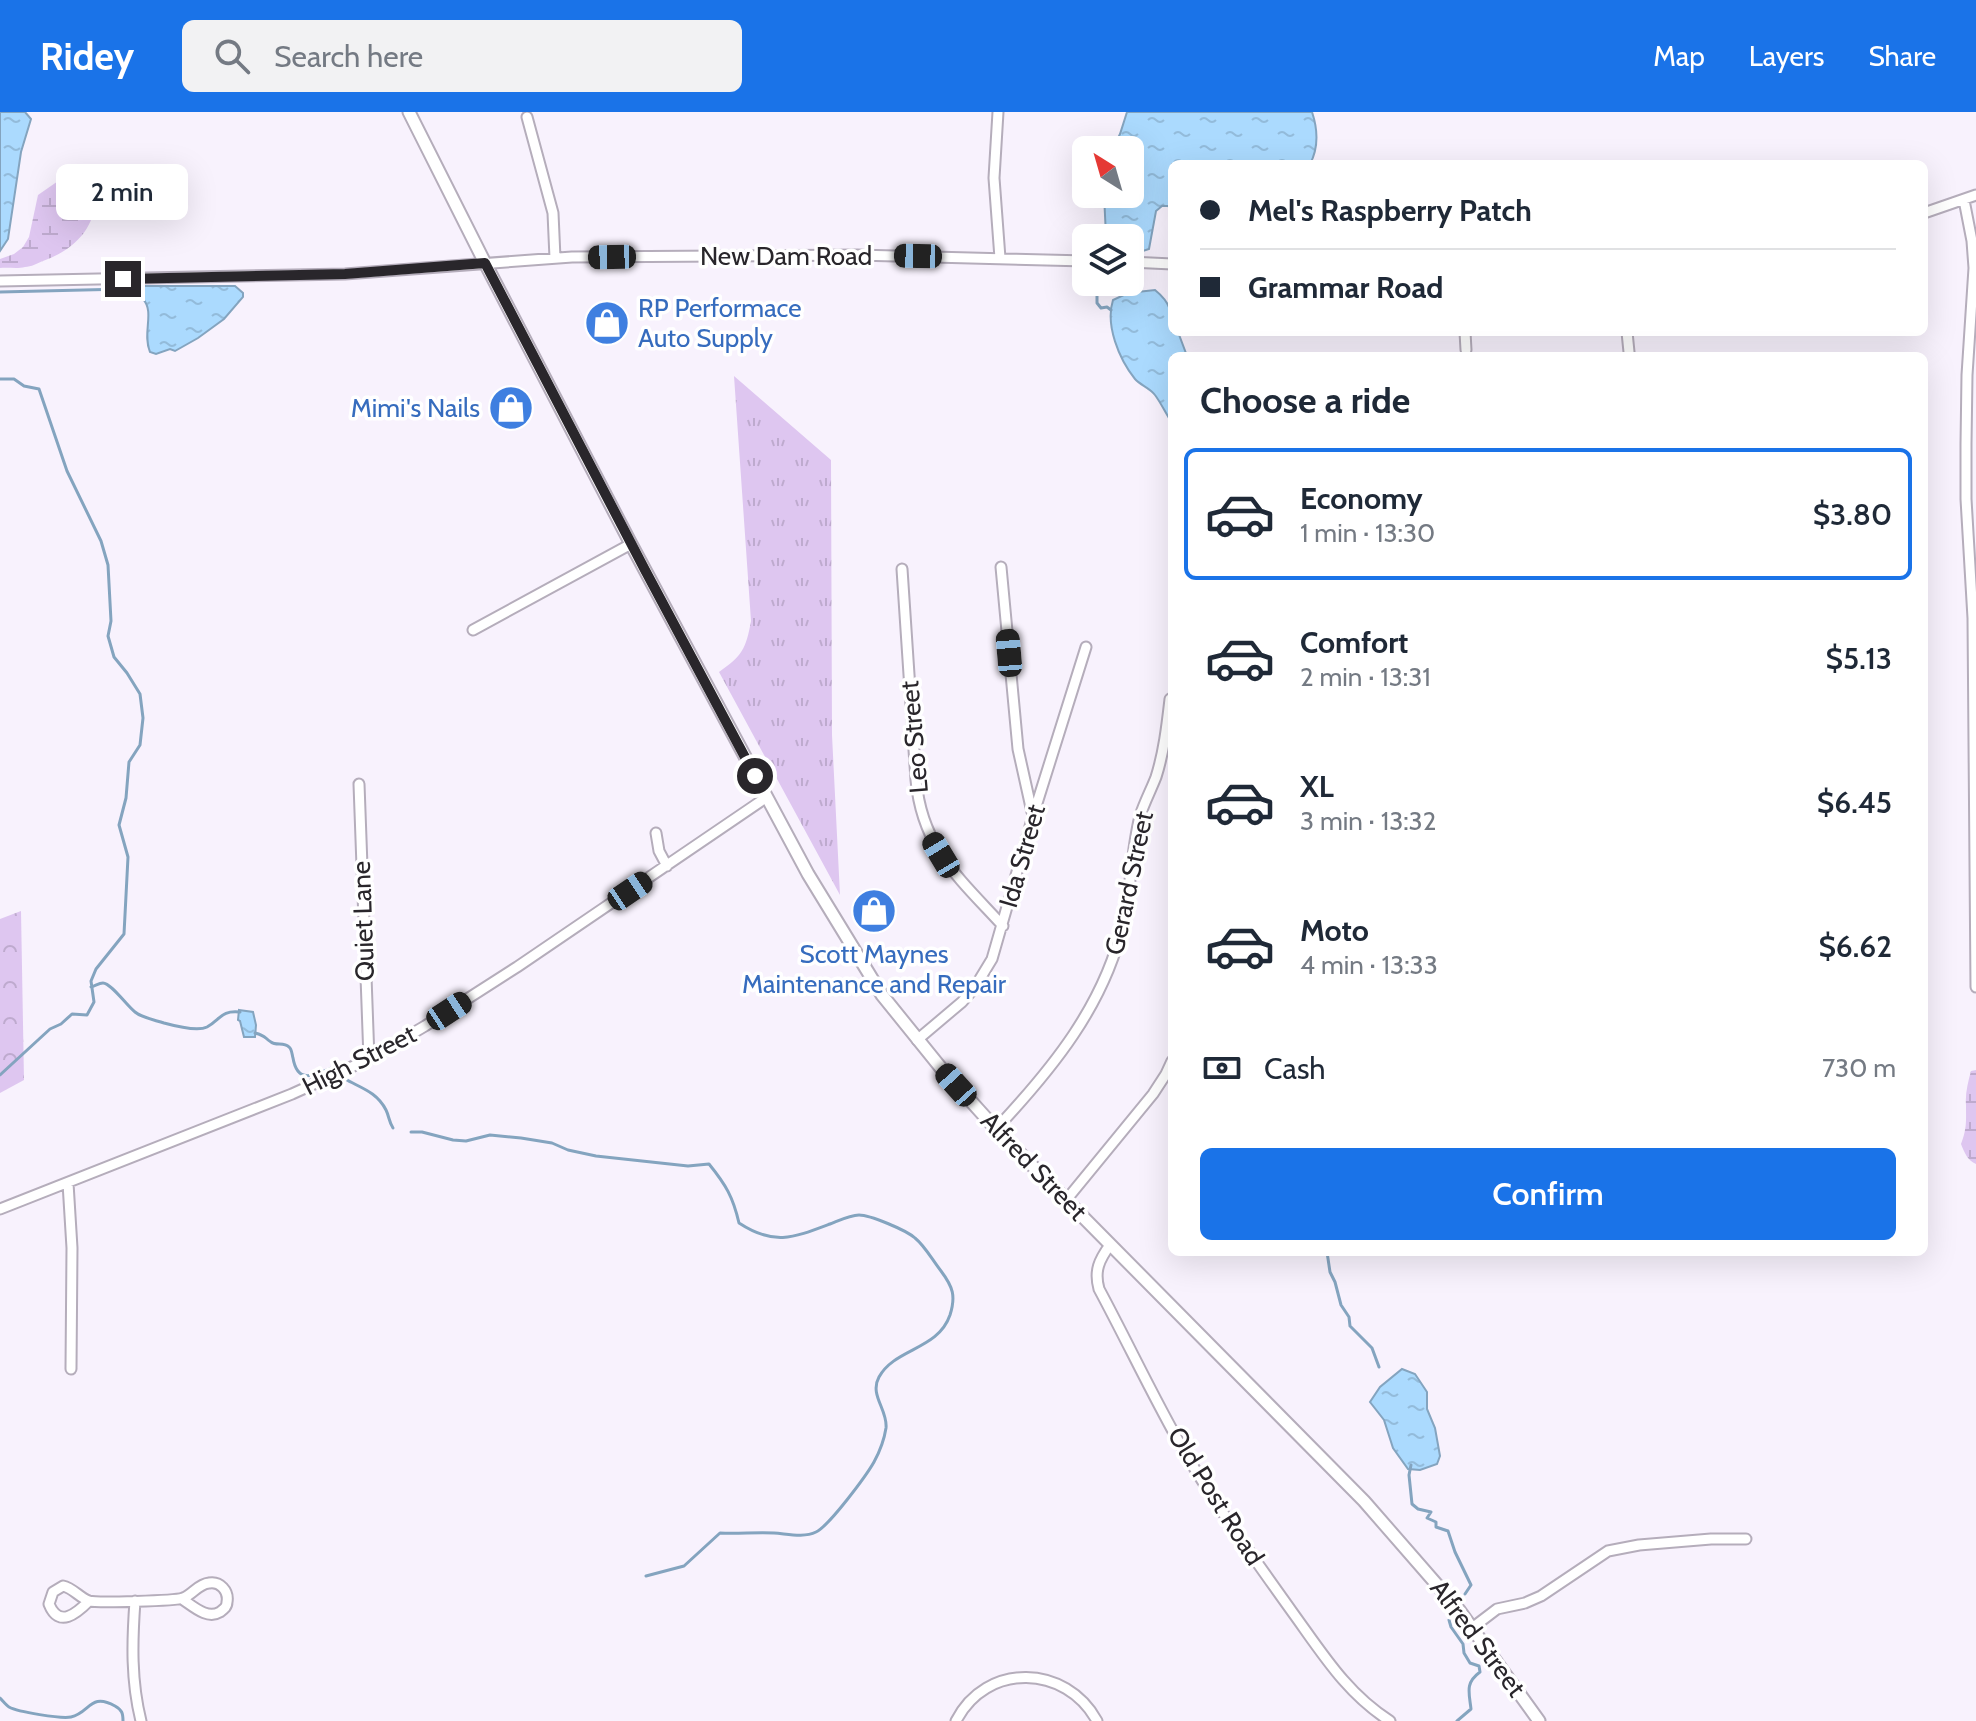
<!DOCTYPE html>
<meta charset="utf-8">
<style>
:root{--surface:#fff;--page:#f2f2f3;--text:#1f2937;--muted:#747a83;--line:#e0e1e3;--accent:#1a73e8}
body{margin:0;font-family:Cabin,sans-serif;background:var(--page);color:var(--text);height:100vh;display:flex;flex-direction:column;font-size:30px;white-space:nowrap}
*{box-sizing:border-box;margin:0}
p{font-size:26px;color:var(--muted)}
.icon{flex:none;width:44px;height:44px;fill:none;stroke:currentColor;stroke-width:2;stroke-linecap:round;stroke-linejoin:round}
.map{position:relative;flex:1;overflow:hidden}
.side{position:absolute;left:1168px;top:240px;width:760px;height:904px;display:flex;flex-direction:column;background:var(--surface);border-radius:12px;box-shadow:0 8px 32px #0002}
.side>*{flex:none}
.hud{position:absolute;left:1168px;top:48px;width:760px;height:176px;border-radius:12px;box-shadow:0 8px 32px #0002;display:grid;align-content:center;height:176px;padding:0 32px;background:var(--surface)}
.needle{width:52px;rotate:323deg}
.buttons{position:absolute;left:1072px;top:24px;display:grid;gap:16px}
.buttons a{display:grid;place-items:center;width:72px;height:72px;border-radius:12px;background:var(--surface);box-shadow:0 8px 32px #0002;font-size:40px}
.end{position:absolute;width:36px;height:36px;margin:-18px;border:10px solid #29262b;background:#fff;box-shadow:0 0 0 4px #fff}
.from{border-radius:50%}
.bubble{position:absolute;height:56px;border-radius:12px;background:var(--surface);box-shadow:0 8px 32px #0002;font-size:26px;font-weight:600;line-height:56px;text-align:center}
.car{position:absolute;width:24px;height:48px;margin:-24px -12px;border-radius:10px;box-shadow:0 0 6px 2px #0007;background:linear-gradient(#222 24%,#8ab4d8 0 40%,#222 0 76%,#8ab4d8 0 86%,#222 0)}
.hud b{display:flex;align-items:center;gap:28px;height:76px;font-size:30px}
.hud b+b{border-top:2px solid var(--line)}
.hud i{width:20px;height:20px;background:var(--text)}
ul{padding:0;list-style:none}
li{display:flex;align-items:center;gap:24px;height:132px;margin:0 16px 12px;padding:0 16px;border:4px solid transparent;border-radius:12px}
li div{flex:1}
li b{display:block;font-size:30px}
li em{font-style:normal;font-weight:600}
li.active{border-color:var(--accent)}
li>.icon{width:72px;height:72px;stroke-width:1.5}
h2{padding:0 32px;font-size:36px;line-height:96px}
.pay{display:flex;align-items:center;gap:20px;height:88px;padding:0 32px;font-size:30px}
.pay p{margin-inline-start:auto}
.button{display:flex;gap:16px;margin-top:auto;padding:16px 32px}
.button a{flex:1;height:92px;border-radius:12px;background:var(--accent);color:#fff;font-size:32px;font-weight:600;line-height:92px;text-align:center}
header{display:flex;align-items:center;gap:48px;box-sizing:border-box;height:112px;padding:0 40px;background:var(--accent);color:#fff}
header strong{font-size:38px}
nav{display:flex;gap:44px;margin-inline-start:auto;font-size:28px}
.search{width:560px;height:72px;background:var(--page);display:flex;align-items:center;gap:20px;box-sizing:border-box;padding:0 28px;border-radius:12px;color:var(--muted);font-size:30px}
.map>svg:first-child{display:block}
.grass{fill:url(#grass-tufts)}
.wetland{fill:url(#wetland-marsh)}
.park{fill:url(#park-crowns)}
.water{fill:url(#water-ripples);stroke:#84a4bf;stroke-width:2}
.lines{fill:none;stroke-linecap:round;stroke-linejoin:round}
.stream{stroke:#84a4bf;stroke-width:3}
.minor-casing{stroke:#b5adbb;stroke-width:13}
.major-casing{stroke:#b5adbb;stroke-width:15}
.minor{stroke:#fff;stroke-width:9}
.major{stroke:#fff;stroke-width:11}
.route{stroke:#29262b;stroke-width:10}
.labels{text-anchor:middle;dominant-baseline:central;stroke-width:7;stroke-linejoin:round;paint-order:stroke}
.street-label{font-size:26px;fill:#29262b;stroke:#fff}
.shop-label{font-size:26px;fill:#366cbe;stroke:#fff;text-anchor:start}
</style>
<header>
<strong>Ridey</strong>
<div class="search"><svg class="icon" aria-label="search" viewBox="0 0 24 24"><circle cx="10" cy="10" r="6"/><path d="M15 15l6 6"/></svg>Search here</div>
<nav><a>Map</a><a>Layers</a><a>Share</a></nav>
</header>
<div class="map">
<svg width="1976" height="1609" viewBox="0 0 1976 1609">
<defs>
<pattern id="grass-tufts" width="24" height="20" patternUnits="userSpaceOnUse" patternTransform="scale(2)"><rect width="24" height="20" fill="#dec6f0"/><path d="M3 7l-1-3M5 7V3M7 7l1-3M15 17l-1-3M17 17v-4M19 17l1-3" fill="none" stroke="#beaace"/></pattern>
<pattern id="wetland-marsh" width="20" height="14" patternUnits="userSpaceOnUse" patternTransform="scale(2)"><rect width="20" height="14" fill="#dec6f0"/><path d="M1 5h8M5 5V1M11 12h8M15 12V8" fill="none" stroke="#beaace"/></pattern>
<pattern id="park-crowns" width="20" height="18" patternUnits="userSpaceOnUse" patternTransform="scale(2)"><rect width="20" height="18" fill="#dec6f0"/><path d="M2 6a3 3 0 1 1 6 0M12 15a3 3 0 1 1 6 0" fill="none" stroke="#beaace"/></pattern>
<pattern id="water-ripples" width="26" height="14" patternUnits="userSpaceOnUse" patternTransform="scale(2)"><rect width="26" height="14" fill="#abdafe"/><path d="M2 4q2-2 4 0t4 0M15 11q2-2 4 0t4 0" fill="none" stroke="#93bbda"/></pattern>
</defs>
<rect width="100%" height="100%" fill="#f8f2fd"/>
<path class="grass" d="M734,264L831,348L832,623L840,783L719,560C742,544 746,537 751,509Z"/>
<path class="wetland" d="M61,67H86L94,73C101,111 77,137 43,149C38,151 31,155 25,155C17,157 8,155 0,156V147L14,142L23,135L29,125L38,83Z
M1976,958V1052C1968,1049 1964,1040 1961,1032C1967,1016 1966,1010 1966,993C1965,982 1968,970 1971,959Z"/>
<path class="park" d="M21,799L24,968L0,981V807Z"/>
<path class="water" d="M0,0H25L31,7L21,40L8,127L0,139Z
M1127,0H1312C1318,18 1319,35 1310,52H1172V98L1168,94H1162L1156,99L1149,137L1143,139L1130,135V126H1107L1106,124L1104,82H1130V38H1112L1120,22Z
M136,174H235L243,181V185L224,207L198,226L175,239L170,237L156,242L150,240C142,221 155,200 143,187C139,183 130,180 125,177Z
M1155,178C1171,191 1172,200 1172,220H1178L1187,244H1172V311C1166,302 1161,291 1155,283C1150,276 1140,273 1135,267C1119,247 1105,213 1113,188L1128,181Z
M239,898L253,900L256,913L255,925H244L240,909L238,908Z
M1402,1257L1415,1262L1427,1280V1297L1435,1316L1440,1344L1437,1352L1420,1358L1408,1357L1393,1336L1384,1308L1370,1290L1380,1275Z"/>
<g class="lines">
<path class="stream" d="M1102,170L1097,179V191L1101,196L1107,195L1111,198
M0,180L125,177
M0,267H14L24,274L39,277L67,359L101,429L108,453L111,509L108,524L114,545L127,561L140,582L143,606L140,633L129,650L126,686L119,713L128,745L124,822L96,857L91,869L94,890L87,903L72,902L61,912L50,917L0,963
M91,875C95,874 99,871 103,871C111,871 127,894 135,900C142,906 155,908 164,911C175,914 197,920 207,915C221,907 221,898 240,900
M255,921C267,924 264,926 271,930C276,934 284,930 289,935C292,937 292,943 293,946C298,976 319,960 337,954
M345,967C361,976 377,980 386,998C389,1004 389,1010 393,1016
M411,1020H422L453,1028L466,1029L490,1023L521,1026L552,1031L568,1038L596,1044L688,1054L709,1052C726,1073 733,1085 739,1111C774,1134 793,1126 830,1112C838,1109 850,1103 859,1103C870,1103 906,1118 915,1126C925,1134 933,1149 941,1159C953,1175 956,1184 950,1203C938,1238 895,1236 879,1265C869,1283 888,1298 886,1316C884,1329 880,1339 874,1350C866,1364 829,1414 816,1420C804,1426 788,1422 774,1421C756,1420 738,1422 720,1421L684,1454L646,1464
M1327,1140L1330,1160L1335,1170L1341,1193L1349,1205L1350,1214L1372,1236L1379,1255
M1411,1353L1409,1363L1412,1392L1418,1397L1431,1400L1427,1406L1436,1410V1415L1448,1419L1455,1440L1471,1473L1465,1482
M1449,1508L1451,1515L1463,1532L1464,1541L1470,1551L1479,1554L1480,1560C1465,1571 1469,1580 1471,1597L1457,1609
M0,1586C3,1589 6,1593 9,1595C18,1600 61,1607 71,1605C90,1601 90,1580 115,1594C122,1598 123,1601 123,1609"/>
<g class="minor-casing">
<path id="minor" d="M998,0L994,66L1000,146
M527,5L553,101L555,146
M1964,88L1972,129L1974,156L1967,263L1966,332V387L1973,506L1976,875
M1924,101L1976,83
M1130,150L1172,152
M0,169L345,162L572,145L857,143L1086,149
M1465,220L1466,238
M1627,220L1629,240
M1001,455L1018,637L1032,700
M902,457L916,668C922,736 960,767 1003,814
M473,518L631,432
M359,672L369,947
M656,721L659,739L667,754
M917,928L962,890L975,875L992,847L1033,704L1086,535
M996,1017C1052,957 1104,894 1123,812C1131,777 1131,740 1140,704C1144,691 1151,678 1156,665C1164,640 1167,613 1170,587
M68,1071L72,1136L71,1257
M1067,1087L1153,982L1166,962L1172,949
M0,1097L292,982L369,947L425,914L517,855L767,685
M1110,1133C1099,1148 1094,1159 1099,1177C1128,1231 1154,1287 1184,1339C1217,1395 1255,1448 1293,1501C1322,1541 1347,1582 1390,1609
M89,1489C77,1501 59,1517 49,1492L53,1480L63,1474C73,1476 80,1486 89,1489C97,1491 175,1489 183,1486C192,1483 198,1472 209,1471C220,1469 229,1479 227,1490C227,1495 224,1497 220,1500C207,1508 193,1494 182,1487
M135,1489C132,1530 131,1569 141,1609
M1472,1516L1497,1497L1525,1491L1541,1484L1608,1439L1639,1433L1711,1427H1746
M956,1609C986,1550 1066,1552 1097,1609"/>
</g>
<g class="major-casing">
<path id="major" d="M409,0L485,151L631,432L808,762L882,883L941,956L996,1017L1364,1389L1459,1498L1539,1609"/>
</g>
<use href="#minor" class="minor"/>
<use href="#major" class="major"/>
</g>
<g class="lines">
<path class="route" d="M123,167L345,162L485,151L645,458L755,664"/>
</g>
<defs>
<g id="shop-disc" transform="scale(2.3)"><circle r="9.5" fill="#3f7fe0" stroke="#fff"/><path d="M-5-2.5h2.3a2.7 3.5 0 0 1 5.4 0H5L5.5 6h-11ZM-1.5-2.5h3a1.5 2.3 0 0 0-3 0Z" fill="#fff"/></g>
</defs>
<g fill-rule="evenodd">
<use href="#shop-disc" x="607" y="211"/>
<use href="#shop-disc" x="511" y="296"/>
<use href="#shop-disc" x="874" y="799"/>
</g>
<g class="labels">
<g class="street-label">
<text x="786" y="144">New Dam Road</text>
<text transform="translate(914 625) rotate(-95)">Leo Street</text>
<text transform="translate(1022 744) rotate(-74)">Ida Street</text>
<text transform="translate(1129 771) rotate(-78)">Gerard Street</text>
<text transform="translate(363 809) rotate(-92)">Quiet Lane</text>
<text transform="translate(359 948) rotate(-27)">High Street</text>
<text transform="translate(1034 1054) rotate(46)">Alfred Street</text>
<text transform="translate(1216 1384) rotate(58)">Old Post Road</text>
<text transform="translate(1478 1526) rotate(53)">Alfred Street</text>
</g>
<g class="shop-label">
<text x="638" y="196">RP Performace<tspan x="638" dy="30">Auto Supply</tspan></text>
<text x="480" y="296" text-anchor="end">Mimi's Nails</text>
<text x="874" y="842" text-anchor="middle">Scott Maynes<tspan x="874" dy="30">Maintenance and Repair</tspan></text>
</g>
</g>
</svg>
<div class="buttons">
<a><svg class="needle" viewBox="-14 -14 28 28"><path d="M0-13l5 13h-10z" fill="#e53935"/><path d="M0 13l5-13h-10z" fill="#747a83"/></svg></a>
<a><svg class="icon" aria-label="layers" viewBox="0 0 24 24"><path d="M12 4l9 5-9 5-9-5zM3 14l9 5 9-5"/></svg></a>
</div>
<i class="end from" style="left:755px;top:664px"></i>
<i class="end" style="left:123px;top:167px"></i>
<div class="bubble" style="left:56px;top:52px;width:132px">2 min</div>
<i class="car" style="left:918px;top:144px;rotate:271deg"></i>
<i class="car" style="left:612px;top:145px;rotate:269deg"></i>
<i class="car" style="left:1009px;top:541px;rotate:355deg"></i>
<i class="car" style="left:941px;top:743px;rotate:329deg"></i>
<i class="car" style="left:630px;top:779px;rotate:56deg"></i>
<i class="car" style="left:449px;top:899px;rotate:57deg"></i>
<i class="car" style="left:956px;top:973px;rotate:318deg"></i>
<div class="hud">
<b><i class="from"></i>Mel's Raspberry Patch</b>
<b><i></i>Grammar Road</b>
</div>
<section class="side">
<h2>Choose a ride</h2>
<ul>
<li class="active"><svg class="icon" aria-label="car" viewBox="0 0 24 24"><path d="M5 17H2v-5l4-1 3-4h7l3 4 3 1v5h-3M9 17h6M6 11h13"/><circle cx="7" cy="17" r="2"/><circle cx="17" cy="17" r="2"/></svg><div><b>Economy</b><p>1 min · 13:30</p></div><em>$3.80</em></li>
<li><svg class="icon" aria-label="car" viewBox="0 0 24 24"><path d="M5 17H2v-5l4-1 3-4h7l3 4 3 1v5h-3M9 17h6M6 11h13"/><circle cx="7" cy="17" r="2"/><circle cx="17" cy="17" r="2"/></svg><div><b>Comfort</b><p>2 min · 13:31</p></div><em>$5.13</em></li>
<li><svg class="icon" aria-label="car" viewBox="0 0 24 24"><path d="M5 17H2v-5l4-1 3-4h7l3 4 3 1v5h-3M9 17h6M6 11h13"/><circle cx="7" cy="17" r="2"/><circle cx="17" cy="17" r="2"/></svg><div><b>XL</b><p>3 min · 13:32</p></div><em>$6.45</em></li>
<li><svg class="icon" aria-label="car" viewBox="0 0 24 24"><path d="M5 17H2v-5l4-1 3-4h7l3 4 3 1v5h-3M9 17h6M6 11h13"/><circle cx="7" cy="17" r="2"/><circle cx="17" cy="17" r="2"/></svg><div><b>Moto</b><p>4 min · 13:33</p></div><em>$6.62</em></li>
</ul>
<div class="pay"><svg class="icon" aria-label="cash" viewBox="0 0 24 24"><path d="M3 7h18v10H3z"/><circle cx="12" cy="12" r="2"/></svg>Cash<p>730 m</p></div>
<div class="button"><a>Confirm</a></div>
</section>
</div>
